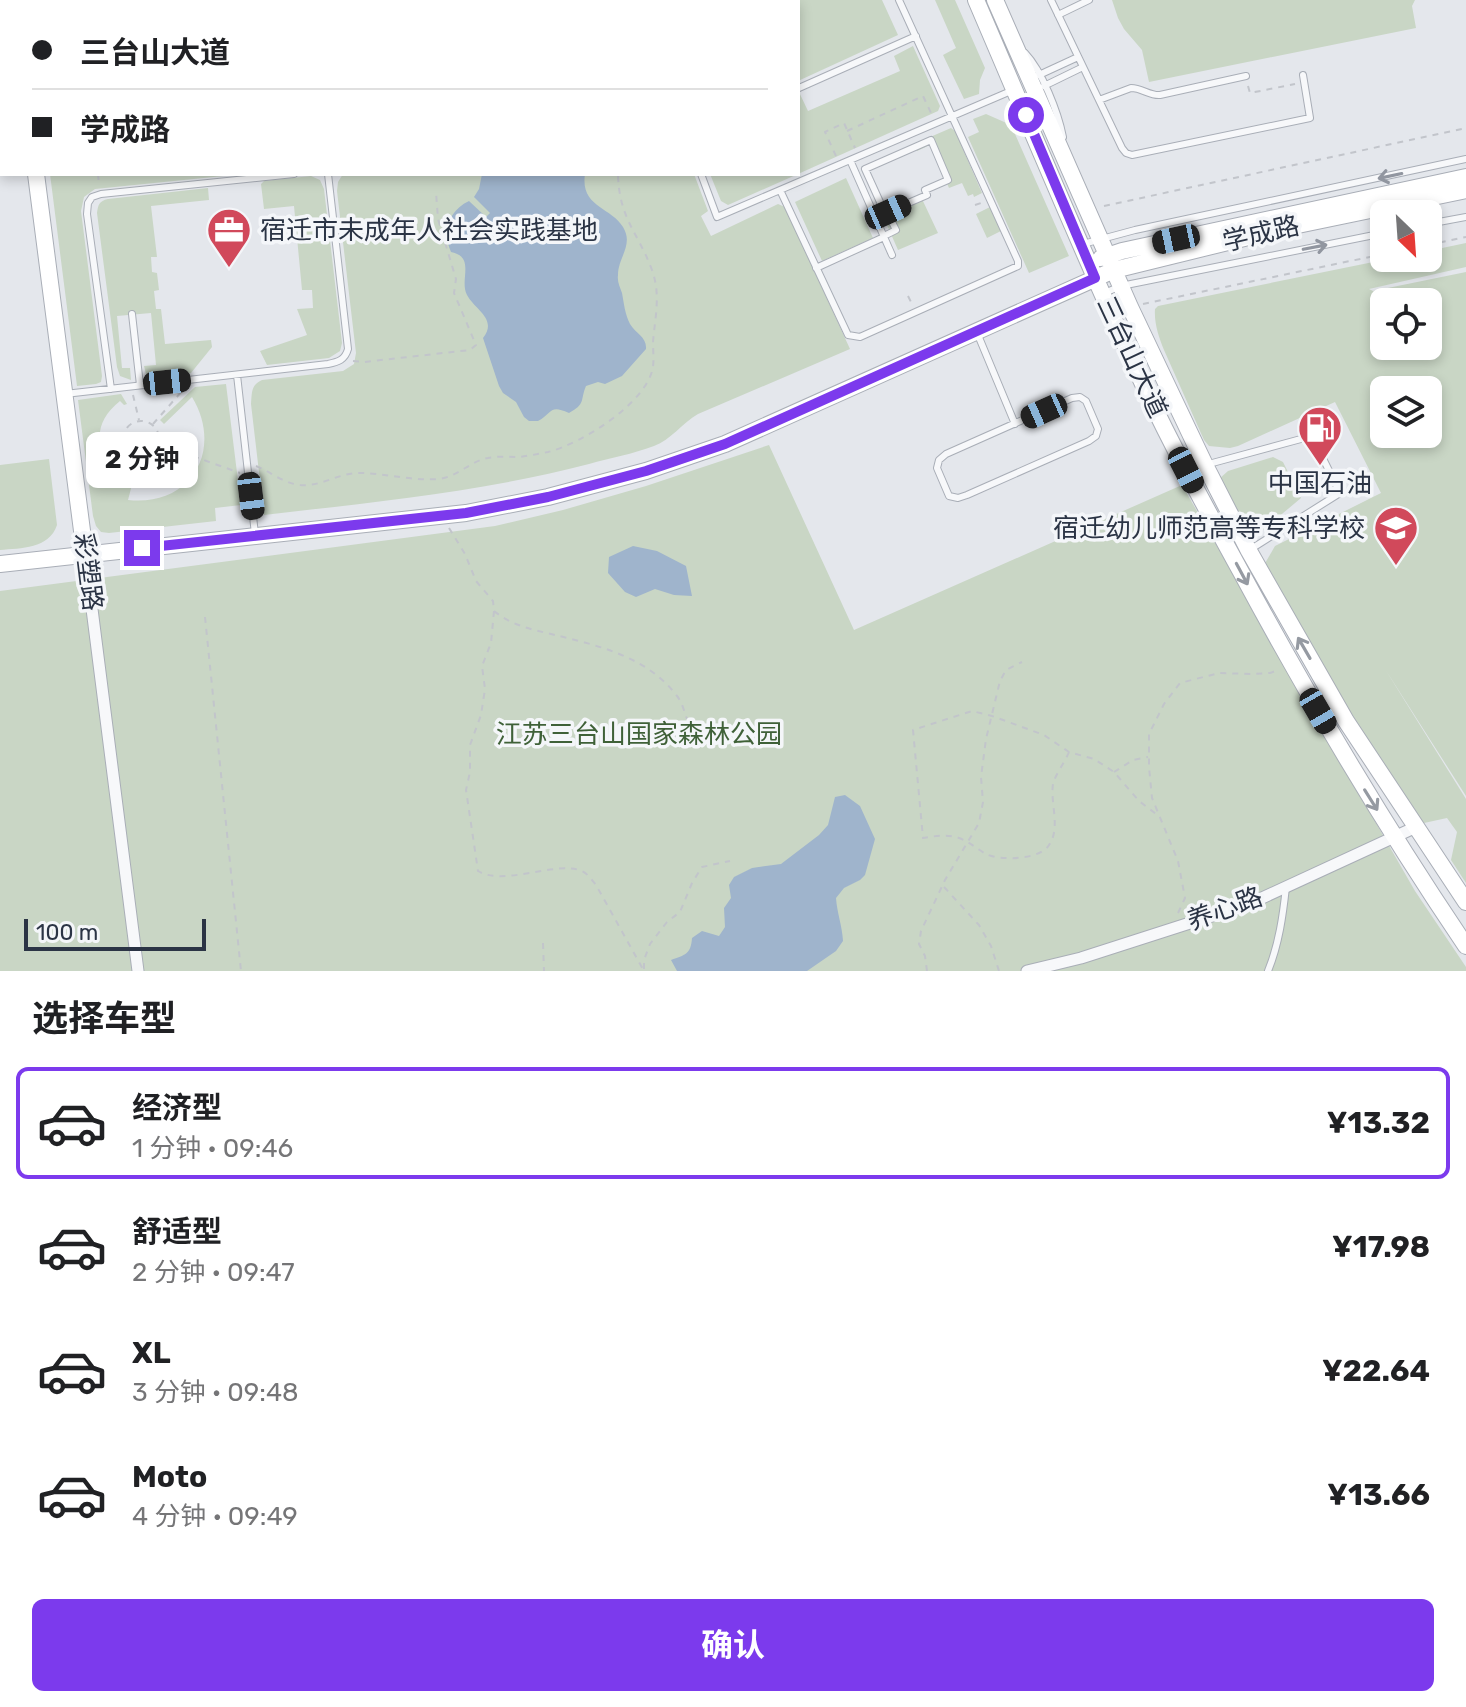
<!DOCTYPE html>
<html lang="zh">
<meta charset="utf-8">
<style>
:root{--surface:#fff;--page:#f2f2f2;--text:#202124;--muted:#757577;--line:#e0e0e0;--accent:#7c3aed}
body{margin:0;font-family:Rubik,"Noto Sans SC",sans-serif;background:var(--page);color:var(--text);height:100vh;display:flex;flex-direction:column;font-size:30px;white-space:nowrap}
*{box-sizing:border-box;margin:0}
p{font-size:26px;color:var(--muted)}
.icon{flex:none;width:44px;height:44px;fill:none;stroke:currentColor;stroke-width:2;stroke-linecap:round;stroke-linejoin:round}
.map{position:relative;height:971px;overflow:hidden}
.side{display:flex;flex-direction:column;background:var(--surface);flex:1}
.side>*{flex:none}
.guide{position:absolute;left:0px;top:0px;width:800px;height:176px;box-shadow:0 4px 12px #0003;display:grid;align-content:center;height:176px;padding:0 32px;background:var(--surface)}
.needle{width:52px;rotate:155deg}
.tools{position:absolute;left:1370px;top:200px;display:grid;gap:16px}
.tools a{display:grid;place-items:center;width:72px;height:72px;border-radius:12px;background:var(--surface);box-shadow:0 4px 12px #0003;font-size:40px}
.scale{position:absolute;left:24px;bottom:20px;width:182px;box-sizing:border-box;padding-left:8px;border:4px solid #2b3445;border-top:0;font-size:22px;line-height:28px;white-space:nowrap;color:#2b3445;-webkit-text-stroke:6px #f4f6f9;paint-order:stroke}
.end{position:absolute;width:36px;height:36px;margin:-18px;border:10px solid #7c3aed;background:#fff;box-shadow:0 0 0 4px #fff}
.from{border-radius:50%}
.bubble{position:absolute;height:56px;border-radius:12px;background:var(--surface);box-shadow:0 4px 12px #0003;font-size:26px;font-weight:700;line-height:56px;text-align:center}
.car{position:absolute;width:24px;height:48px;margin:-24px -12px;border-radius:10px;box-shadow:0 0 6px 2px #0007;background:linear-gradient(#222 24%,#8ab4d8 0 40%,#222 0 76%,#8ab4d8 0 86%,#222 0)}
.guide b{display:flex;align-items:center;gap:28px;height:76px;font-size:30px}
.guide b+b{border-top:2px solid var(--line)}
.guide i{width:20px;height:20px;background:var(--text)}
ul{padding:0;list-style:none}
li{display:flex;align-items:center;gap:24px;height:112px;margin:0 16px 12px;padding:0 16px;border:4px solid transparent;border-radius:12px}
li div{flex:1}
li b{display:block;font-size:30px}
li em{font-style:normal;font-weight:700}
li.on{border-color:var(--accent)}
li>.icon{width:72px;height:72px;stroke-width:1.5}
h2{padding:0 32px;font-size:36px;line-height:96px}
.action{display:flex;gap:16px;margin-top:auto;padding:16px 32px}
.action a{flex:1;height:92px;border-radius:12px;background:var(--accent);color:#fff;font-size:32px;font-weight:700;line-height:92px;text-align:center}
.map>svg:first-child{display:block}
.green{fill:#c9d6c5;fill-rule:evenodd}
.water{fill:#9fb4cc}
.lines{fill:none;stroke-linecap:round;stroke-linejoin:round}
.lane-casing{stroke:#a9aeb7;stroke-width:8}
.street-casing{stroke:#a9aeb7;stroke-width:13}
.secondary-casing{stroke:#a9aeb7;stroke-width:18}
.path{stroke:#c2c5cb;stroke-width:2;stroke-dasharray:6 6;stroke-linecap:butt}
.lane{stroke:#f7f8fa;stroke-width:6}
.street{stroke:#f7f8fa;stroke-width:11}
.secondary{stroke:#fff;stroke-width:16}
.oneway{stroke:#9196a0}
.oneway2{stroke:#959aa2}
.route{stroke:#7c3aed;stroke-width:10}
.labels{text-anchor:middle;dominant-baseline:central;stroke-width:7;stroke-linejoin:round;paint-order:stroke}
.poi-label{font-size:26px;fill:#2b3445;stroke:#f4f6f9;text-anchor:start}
.street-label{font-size:26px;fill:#2b3445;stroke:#f4f6f9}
.park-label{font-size:26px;fill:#3f6138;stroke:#f4f6f9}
</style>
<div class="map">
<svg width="1466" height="971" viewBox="0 0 1466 971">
<rect width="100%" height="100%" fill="#e4e7ec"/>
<path class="green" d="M27,0H431L420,2H27Z
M774,0H882L898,35L798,81V2H770Z
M935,0H955L985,68L980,80L979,94L964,99L943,55L956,48Z
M1112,0H1415L1412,6L1416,28L1149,82L1142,50L1124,29L1118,18Z
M913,46L940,106L938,111L798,174V90L808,111L900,71L894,56Z
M986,114L1011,125L1069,256L1029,273L968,137L979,132L973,119Z
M951,128L955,131L982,193L974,197L973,194L968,196L962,183L949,188L930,145L917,151L914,144Z
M50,174H243L95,189L84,197L81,211L102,376L101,382L96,384L77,386Z
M343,174H694L708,211L701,216L711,236L778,204L785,207L850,349L698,414C682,423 671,440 654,446C633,454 610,458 589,464C482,492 373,502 264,515L251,404C252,392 251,385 262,380L343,371L354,364L356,353L337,191L338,182Z
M710,174H798L728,205L721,201Z
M311,176L320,180L324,189L342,343L340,351L329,358L267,365L260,351L307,335L297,309L313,308L312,290H302L294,206L264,209L261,184L264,181Z
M846,178L873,238L822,261L795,202Z
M208,188L209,200L151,206L157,257H151L152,272L157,273L159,290L154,291L156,309H161L165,344L211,340L212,347L191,373L147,378L144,366L156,365L151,313L117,316L122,368H130L131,380L120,376L117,367L97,213C98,205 99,201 108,199Z
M922,199L938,233L898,250L883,216Z
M990,207L1001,231L987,238L976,214Z
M1466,243V267L1369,289L1373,291L1466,272V796L1385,669L1466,799V883L1451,860L1457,832L1447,818L1424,823L1420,820L1350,717L1264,565L1275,546L1381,493L1335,402L1238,446L1230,448L1209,446L1204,440L1164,350C1159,337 1154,324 1155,309L1158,306L1393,258H1428V251ZM1384,302H1428V346H1384ZM1384,390H1428V434H1384Z
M226,384L241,505L215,508L216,521L109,533L101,532L96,526L93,516L78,400L121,394L127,404L124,405L120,401C87,427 96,462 134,477L128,500C191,507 224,450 192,397L164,424L160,420L195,387Z
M769,445L854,630L1182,485L1415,891L1466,967V971H0V591L495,526L563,510L646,486Z
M1273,457L1283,462L1301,498L1263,530L1257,533H1247L1219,479L1228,471Z
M49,459L57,525C49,549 21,548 0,550V465Z"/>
<path class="water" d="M482,174H585C580,207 611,207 623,227C634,245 618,257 618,275C617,282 620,287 622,293C624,304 625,314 630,324C636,334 647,337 646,349L622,376L605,384L598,382L586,386C580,400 586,404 569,413C549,404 553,413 538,421H529L524,417L516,402L503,393L499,386L483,338C498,319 475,310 467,295C459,280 476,257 451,252C442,232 448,211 469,201L486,217L490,213L474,197L479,189Z
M633,546L657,551L686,566L692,596L674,595L655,589L636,597L625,592L608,573L609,557Z
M845,795L860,806L875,839L865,875L860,880L844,888L836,898C837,913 842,925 843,941L836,951L807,971H677L671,960C685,955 691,954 692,938L702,931L719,936L725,927L724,908L731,898L729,885L734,877L752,868L781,864L819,835L828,825L835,797Z"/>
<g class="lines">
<g class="lane-casing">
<path id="lane" d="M553,0L554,2
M1051,0L1122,148L1126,153L1132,155L1310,118L1303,75
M1058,15L1089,0
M1025,53C1042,71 1058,112 1063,137
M1039,75L1078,57
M1044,86L1083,67
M799,88L916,36
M1099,100L1131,88C1142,88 1150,96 1160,95L1246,76
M931,140L948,180L925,190L927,195L885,213L865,169Z
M850,160L892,255
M701,174L717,217L1011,91
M780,190L848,335L860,337L1018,266V261L899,0
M1428,224L1466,217
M884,236L896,230L887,212
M1083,244L1135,230L1466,159
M816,268L884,237
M1102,294L1121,286L1384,233
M132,314L140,385
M978,335L1015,424
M237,375L255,534
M111,389L87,214L88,203L92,197L101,194L294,174
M65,394L328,364C338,362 345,360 348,349L328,174
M1080,397L1086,401L1098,429L1096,436L1089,441L967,495L958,498L949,496L937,468L939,460L946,454L1072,398Z
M1205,465L1312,436L1340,493L1251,549
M1268,971C1279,944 1283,915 1286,887"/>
</g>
<g class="street-casing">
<path id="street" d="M85,554L138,971
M1027,971L1081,958L1249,904L1416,827"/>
</g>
<g class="secondary-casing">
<path id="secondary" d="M10,0V2
M976,0C1031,128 1084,257 1143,384C1173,448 1207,510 1241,572C1310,700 1384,825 1466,946
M995,0L1130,307L1205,465L1249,551L1346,721L1466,902
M36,174L85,554
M1101,258L1122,251L1466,177
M0,564L466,513L548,497L646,471L725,444L1114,270L1293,226L1466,190"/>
</g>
<path class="path" d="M619,0L620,2
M1248,86L1250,93L1295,84
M847,131L923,96L932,115
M836,156L825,132L844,123L855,148
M98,174L99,185
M975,205L981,203
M1104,206L1466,128
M1428,245L1466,237
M908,296L912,304
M1143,304L1384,254
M353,361L364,362L470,350L476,345L454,293L456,279L438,219L436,192
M133,395L139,420
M123 439a18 18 0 1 1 36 0a18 18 0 1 1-36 0Z
M153,424L183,390
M159,444L240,473
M256,466C271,472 283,483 300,485C321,487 338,473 359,473C385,473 411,481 438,479C458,477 470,461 488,458C497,456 508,457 518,457C528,456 538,454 548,452C581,444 647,403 653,367C654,359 653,350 653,342C655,317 661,295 652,270C638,232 619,219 618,174
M449,528L465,554L476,581L493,601L494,611C511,625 530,629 551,634C596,645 647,656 677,696C682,702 684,711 687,719
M494,611L491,643L482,666L485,689L481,715L470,745V772L466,790L478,871C504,887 556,860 582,871C588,874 592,880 596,885L644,971
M205,617L241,971
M1069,752C1065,762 1055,775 1053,784C1050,803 1061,828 1049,845C1040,860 1000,861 986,854C977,849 970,842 959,838C948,834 935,836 923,838L913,730L972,711L992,716L1044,735L1069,752L1094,759L1114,772L1139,801L1160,817
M1114,772L1133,760L1148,757
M944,887L979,925L991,946L999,971
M1178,913L1185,898L1178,861L1152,798L1149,767V734L1164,704L1180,683L1219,673L1252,674L1270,673L1278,670
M543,943L544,971
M644,969V960L650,944L667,922L680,912L692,883L702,867L730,861
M927,971L925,956L919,944L921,931L945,880L979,823L983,802L981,777L986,739L1000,681L1006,670L1022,662"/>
<use href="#lane" class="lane"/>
<use href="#street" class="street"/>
<use href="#secondary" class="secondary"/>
</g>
<defs><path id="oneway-shaft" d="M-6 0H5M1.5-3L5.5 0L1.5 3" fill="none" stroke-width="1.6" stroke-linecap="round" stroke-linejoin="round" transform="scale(2)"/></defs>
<g class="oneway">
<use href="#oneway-shaft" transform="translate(1390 176) rotate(168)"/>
<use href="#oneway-shaft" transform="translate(1315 247) rotate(-11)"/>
</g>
<g class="oneway2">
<use href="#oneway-shaft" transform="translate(1242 574) rotate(62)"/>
<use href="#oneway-shaft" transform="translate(1304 648) rotate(-120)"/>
<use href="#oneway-shaft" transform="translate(1371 800) rotate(58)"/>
</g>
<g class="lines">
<path class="route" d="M142,548L466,513L548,497L646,471L725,444L1095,278L1026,115"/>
</g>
<defs>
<g id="office-pin" transform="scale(2.3)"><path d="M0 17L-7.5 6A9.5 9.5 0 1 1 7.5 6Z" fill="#d1495b" stroke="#f4f6f9"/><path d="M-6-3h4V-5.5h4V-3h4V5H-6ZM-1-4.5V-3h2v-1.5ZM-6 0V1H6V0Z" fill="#fff"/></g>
<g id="fuel-pin" transform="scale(2.3)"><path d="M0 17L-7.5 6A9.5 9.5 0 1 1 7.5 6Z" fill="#d1495b" stroke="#f4f6f9"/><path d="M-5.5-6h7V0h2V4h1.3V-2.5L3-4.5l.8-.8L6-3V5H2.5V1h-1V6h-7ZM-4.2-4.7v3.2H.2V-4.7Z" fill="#fff"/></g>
<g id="university-pin" transform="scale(2.3)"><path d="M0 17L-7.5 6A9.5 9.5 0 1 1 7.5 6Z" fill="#d1495b" stroke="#f4f6f9"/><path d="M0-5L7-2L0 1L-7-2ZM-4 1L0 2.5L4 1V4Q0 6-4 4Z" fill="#fff"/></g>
</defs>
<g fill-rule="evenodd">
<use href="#office-pin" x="229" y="230"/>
<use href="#fuel-pin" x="1320" y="428"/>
<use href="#university-pin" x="1396" y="528"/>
</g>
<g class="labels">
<g class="poi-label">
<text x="260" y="230">宿迁市未成年人社会实践基地</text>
<text x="1320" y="483" text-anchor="middle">中国石油</text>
<text x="1365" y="528" text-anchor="end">宿迁幼儿师范高等专科学校</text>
</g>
<g class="street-label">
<text transform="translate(1261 234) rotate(-13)">学成路</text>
<text transform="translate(1132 357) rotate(65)">三台山大道</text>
<text transform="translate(88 572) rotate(83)">彩塑路</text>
<text transform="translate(1225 909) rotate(-20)">养心路</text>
</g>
<g class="park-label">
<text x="639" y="734">江苏三台山国家森林公园</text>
</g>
</g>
</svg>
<div class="tools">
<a><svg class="needle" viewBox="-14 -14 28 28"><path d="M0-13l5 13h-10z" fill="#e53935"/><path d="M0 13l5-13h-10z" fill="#757577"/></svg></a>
<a><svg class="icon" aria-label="locate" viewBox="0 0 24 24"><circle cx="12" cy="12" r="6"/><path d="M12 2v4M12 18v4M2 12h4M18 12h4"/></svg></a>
<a><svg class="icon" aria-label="layers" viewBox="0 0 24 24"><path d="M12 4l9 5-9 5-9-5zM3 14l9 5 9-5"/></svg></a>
</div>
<div class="scale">100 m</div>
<i class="end from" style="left:1026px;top:115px"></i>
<i class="end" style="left:142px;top:548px"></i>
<div class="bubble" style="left:86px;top:432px;width:112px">2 分钟</div>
<i class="car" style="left:888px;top:212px;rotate:66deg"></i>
<i class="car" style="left:1176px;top:239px;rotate:258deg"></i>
<i class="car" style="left:167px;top:382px;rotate:84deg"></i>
<i class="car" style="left:1044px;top:411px;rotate:246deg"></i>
<i class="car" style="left:1186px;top:470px;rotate:153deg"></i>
<i class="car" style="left:251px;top:496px;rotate:173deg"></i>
<i class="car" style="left:1318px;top:711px;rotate:150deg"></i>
<div class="guide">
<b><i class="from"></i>三台山大道</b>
<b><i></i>学成路</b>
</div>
</div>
<section class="side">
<h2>选择车型</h2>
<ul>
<li class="on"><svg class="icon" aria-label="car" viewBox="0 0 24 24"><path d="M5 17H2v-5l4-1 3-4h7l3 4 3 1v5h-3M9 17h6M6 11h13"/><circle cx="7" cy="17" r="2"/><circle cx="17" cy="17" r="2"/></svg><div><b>经济型</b><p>1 分钟 · 09:46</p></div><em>¥13.32</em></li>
<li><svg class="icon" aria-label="car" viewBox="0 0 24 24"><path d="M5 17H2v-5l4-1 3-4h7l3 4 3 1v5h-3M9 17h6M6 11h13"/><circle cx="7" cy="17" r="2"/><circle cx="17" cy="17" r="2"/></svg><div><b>舒适型</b><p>2 分钟 · 09:47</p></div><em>¥17.98</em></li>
<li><svg class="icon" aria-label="car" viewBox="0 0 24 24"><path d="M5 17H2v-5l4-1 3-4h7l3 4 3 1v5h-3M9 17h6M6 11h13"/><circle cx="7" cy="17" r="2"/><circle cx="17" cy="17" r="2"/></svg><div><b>XL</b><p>3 分钟 · 09:48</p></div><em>¥22.64</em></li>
<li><svg class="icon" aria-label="car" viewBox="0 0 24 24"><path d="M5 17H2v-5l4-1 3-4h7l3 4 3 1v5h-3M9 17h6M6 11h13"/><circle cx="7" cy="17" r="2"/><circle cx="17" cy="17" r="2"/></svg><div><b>Moto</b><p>4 分钟 · 09:49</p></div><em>¥13.66</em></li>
</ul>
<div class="action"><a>确认</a></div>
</section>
